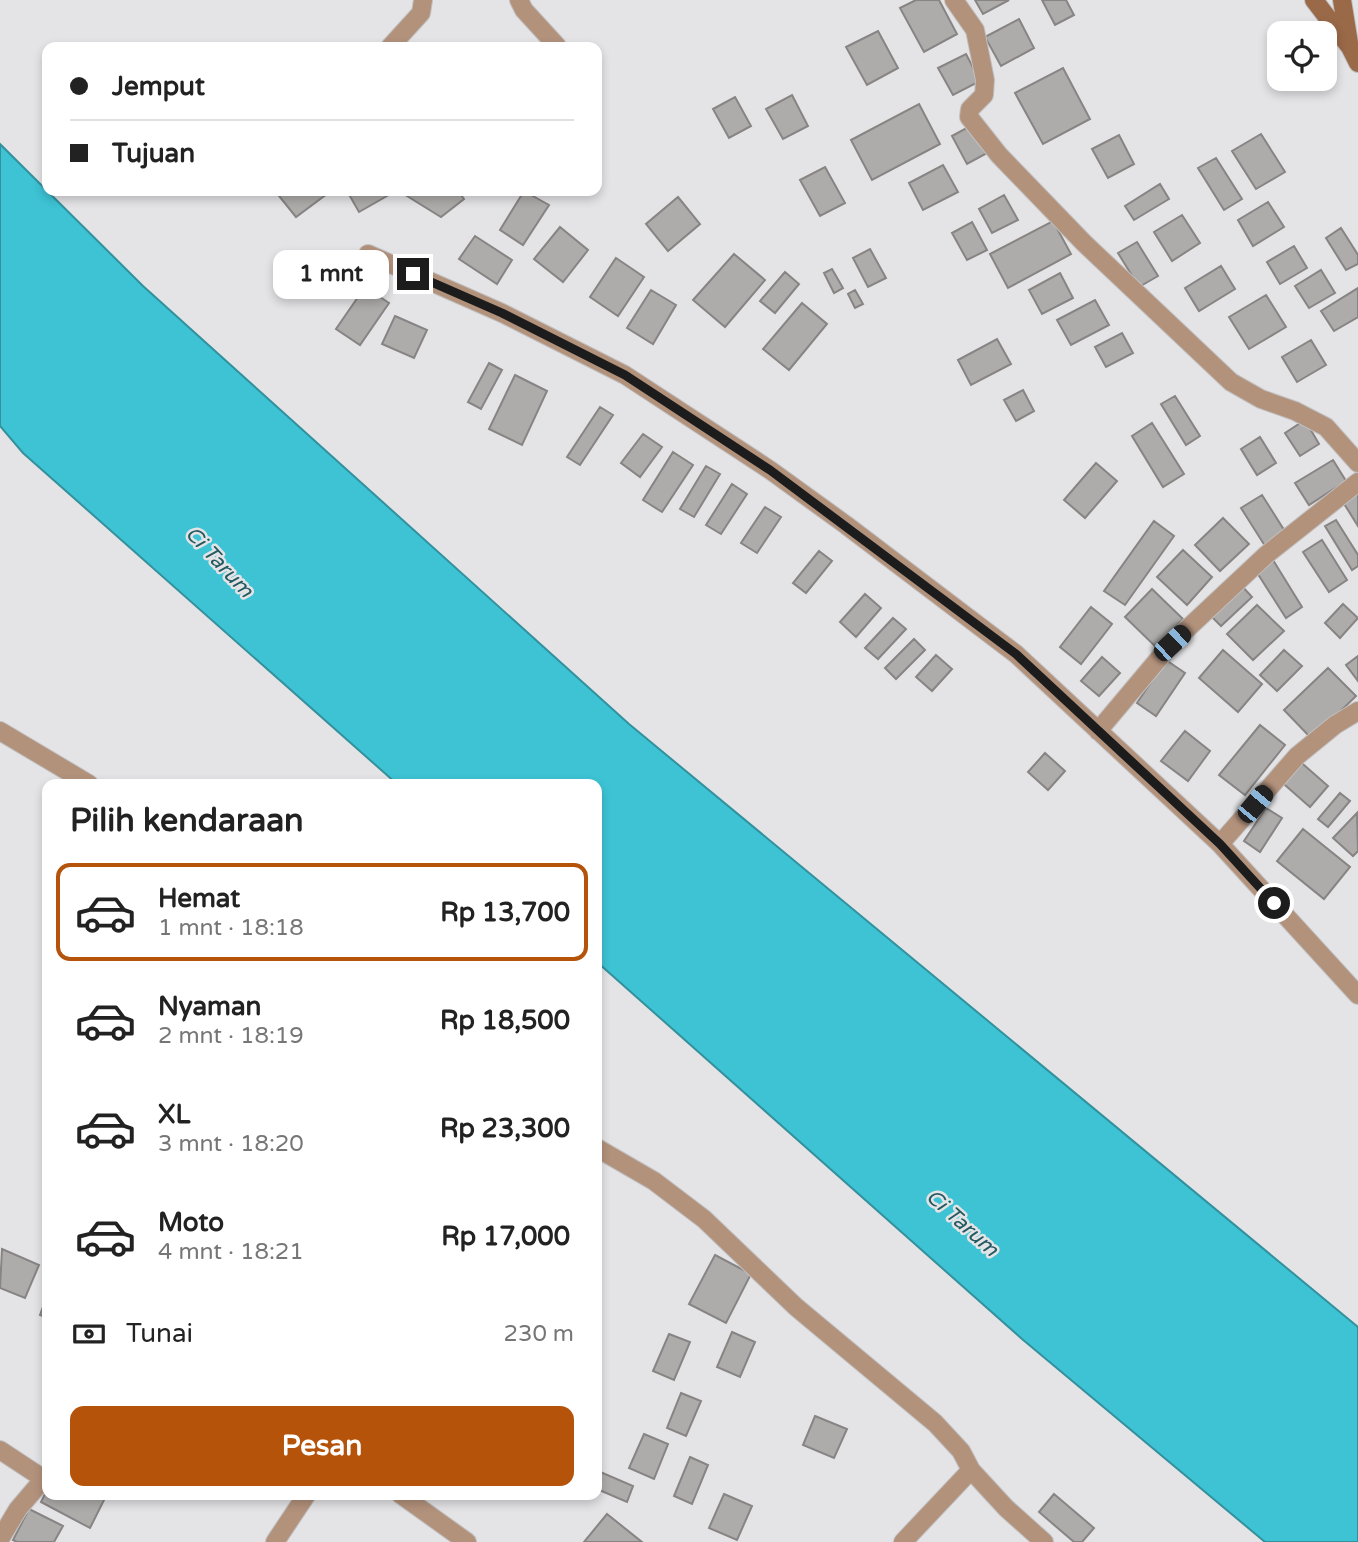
<!DOCTYPE html>
<html lang="id">
<meta charset="utf-8">
<style>
:root{--surface:#fff;--page:#f2f2f2;--text:#222;--muted:#767676;--line:#e0e0e0;--accent:#b45309}
body{margin:0;font-family:"Varela Round",sans-serif;background:var(--page);color:var(--text);height:100vh;display:flex;flex-direction:column;font-size:26px;white-space:nowrap}
*{box-sizing:border-box;margin:0}
p{font-size:23px;color:var(--muted)}
.icon{flex:none;width:38px;height:38px;fill:none;stroke:currentColor;stroke-width:2;stroke-linecap:round;stroke-linejoin:round}
.map{position:relative;flex:1;overflow:hidden}
.sheet{position:absolute;left:42px;top:779px;width:560px;height:721px;display:flex;flex-direction:column;background:var(--surface);border-radius:14px;box-shadow:0 4px 10px #0003}
.sheet>*{flex:none}
.top-card{position:absolute;left:42px;top:42px;width:560px;height:154px;border-radius:14px;box-shadow:0 4px 10px #0003;display:grid;align-content:center;height:154px;padding:0 28px;background:var(--surface)}
.fabs{position:absolute;left:1267px;top:21px;display:grid;gap:14px}
.fabs a{display:grid;place-items:center;width:70px;height:70px;border-radius:14px;background:var(--surface);box-shadow:0 4px 10px #0003;font-size:35px}
.end{position:absolute;width:32px;height:32px;margin:-16px;border:9px solid #1c1c1d;background:#fff;box-shadow:0 0 0 4px #fff}
.from{border-radius:50%}
.bubble{position:absolute;height:49px;border-radius:14px;background:var(--surface);box-shadow:0 4px 10px #0003;font-size:23px;font-weight:700;line-height:49px;text-align:center}
.car{position:absolute;width:21px;height:42px;margin:-21px -10px;border-radius:9px;box-shadow:0 0 5px 2px #0007;background:linear-gradient(#222 24%,#8ab4d8 0 40%,#222 0 76%,#8ab4d8 0 86%,#222 0)}
.top-card b{display:flex;align-items:center;gap:24px;height:66px;font-size:26px}
.top-card b+b{border-top:2px solid var(--line)}
.top-card i{width:18px;height:18px;background:var(--text)}
ul{padding:0;list-style:none}
li{display:flex;align-items:center;gap:21px;height:98px;margin:0 14px 10px;padding:0 14px;border:4px solid transparent;border-radius:14px}
li div{flex:1}
li b{display:block;font-size:26px}
li em{font-style:normal;font-weight:700}
li.on{border-color:var(--accent)}
li>.icon{width:63px;height:63px;stroke-width:1.5}
h2{padding:0 28px;font-size:32px;line-height:84px}
.pay{display:flex;align-items:center;gap:18px;height:77px;padding:0 28px;font-size:26px}
.pay p{margin-inline-start:auto}
.primary-button{display:flex;gap:14px;margin-top:auto;padding:14px 28px}
.primary-button a{flex:1;height:80px;border-radius:14px;background:var(--accent);color:#fff;font-size:28px;font-weight:700;line-height:80px;text-align:center}
.map>svg:first-child{display:block}
.water{fill:#3dc3d4;stroke:#33919d;stroke-width:2}
.building{fill:#aeacab;stroke:#878483;stroke-width:2}
.lines{fill:none;stroke-linecap:round;stroke-linejoin:round}
.lane-casing{stroke:#c0c0c2;stroke-width:20}
.street-casing{stroke:#c0c0c2;stroke-width:20}
.secondary-casing{stroke:#c0c0c2;stroke-width:20}
.lane{stroke:#b3927c;stroke-width:18}
.street{stroke:#b3927c;stroke-width:18}
.secondary{stroke:#996948;stroke-width:18}
.route{stroke:#1c1c1d;stroke-width:9}
.labels{text-anchor:middle;dominant-baseline:central;stroke-width:5;stroke-linejoin:round;paint-order:stroke}
.water-label{font-size:21px;font-style:italic;fill:#235961;stroke:#e4e4e6}
</style>
<div class="map">
<svg width="1358" height="1542" viewBox="0 0 1358 1542">
<rect width="100%" height="100%" fill="#e4e4e6"/>
<path class="water" d="M0,144L143,286L629,724L1358,1327V1542H1265L1022,1339L597,962V784H397L23,453L0,426Z"/>
<path class="building" d="M916,0H939L957,34L924,52L900,8Z
M975,0H1009L983,14Z
M1042,0H1066L1074,15L1055,25Z
M1019,19L1034,48L1001,66L985,37Z
M878,31L898,68L867,85L846,47Z
M966,54L980,81L953,95L938,68Z
M1063,68L1090,119L1043,144L1015,93Z
M792,95L808,126L783,139L766,109Z
M735,97L751,126L729,138L713,109Z
M919,104L940,144L872,180L851,140Z
M972,125L987,153L967,164L952,136Z
M1261,134L1285,172L1256,189L1232,151Z
M1119,135L1134,164L1108,178L1092,149Z
M1216,158L1242,199L1224,210L1198,168Z
M943,165L958,192L923,210L909,183Z
M825,167L845,203L820,216L800,180Z
M1160,184L1169,199L1134,220L1125,206Z
M275,191H331L296,217Z
M347,191H383L387,196L359,212Z
M414,191H458L464,199L441,217L407,196Z
M524,191L549,205L523,245L500,230Z
M1004,195L1018,220L992,233L979,209Z
M678,197L700,224L668,251L646,224Z
M1268,202L1284,227L1253,246L1238,220Z
M1182,215L1200,243L1172,261L1154,232Z
M1053,221L1071,254L1008,288L990,254Z
M972,222L987,250L967,260L952,233Z
M560,227L588,250L563,282L534,259Z
M1341,228L1358,255V264L1346,270L1326,238Z
M475,236L512,260L497,284L459,259Z
M1137,242L1158,276L1139,287L1118,253Z
M1294,246L1307,268L1280,284L1267,262Z
M870,249L886,278L868,287L853,258Z
M734,254L765,280L725,327L693,300Z
M616,258L644,277L618,316L590,297Z
M1221,266L1235,289L1199,311L1185,288Z
M832,269L843,288L834,293L824,273Z
M1321,270L1335,293L1309,308L1295,286Z
M785,272L799,284L775,313L760,301Z
M1060,273L1073,298L1042,314L1029,290Z
M365,287L389,303L360,345L336,329Z
M1358,288V317L1334,331L1321,311Z
M651,290L676,305L653,344L627,328Z
M855,290L863,304L855,308L848,294Z
M1266,295L1286,327L1249,349L1229,317Z
M1095,300L1109,325L1071,345L1057,320Z
M802,303L827,324L789,370L763,349Z
M395,316L427,330L414,358L382,344Z
M1122,333L1133,353L1106,367L1095,347Z
M997,339L1011,364L971,385L958,360Z
M1311,340L1326,365L1297,382L1282,357Z
M489,363L502,370L481,409L468,402Z
M515,375L547,391L522,445L489,429Z
M1023,390L1034,411L1016,421L1004,400Z
M1175,396L1200,436L1186,445L1161,404Z
M600,407L613,415L580,465L567,457Z
M1305,420L1319,444L1300,456L1285,433Z
M1152,423L1184,474L1163,487L1132,436Z
M643,434L662,447L640,477L621,463Z
M1260,437L1276,463L1257,475L1241,449Z
M673,452L693,465L662,512L643,500Z
M1333,460L1346,481L1309,505L1295,483Z
M1096,463L1117,481L1085,518L1064,500Z
M706,466L720,474L694,517L680,509Z
M732,484L747,494L721,534L706,525Z
M1358,489V526L1341,499Z
M1262,495L1286,533L1265,546L1241,508Z
M765,507L781,517L757,553L741,543Z
M1223,518L1249,544L1220,571L1195,545Z
M1336,520L1358,555V566L1352,570L1325,526Z
M1154,521L1174,536L1125,605L1104,591Z
M1322,540L1347,580L1329,592L1303,552Z
M1183,550L1212,577L1187,605L1157,577Z
M819,551L832,561L806,593L793,583Z
M1273,560L1302,607L1286,618L1256,571Z
M1240,584L1252,597L1221,626L1208,613Z
M1152,589L1183,619L1156,647L1125,617Z
M865,594L881,608L856,637L840,622Z
M1343,604L1358,618L1340,638L1325,623Z
M1257,605L1284,631L1253,660L1227,634Z
M1091,607L1112,624L1081,664L1060,647Z
M893,618L906,629L878,659L865,648Z
M914,639L925,650L896,679L885,668Z
M1223,650L1262,684L1238,712L1199,678Z
M1284,650L1302,666L1277,691L1260,675Z
M936,655L952,669L932,691L916,677Z
M1358,656V681L1346,665Z
M1102,657L1120,673L1099,696L1081,681Z
M1166,660L1185,673L1156,716L1137,703Z
M1328,668L1356,696L1312,739L1284,710Z
M1260,725L1285,745L1245,795L1219,775Z
M1185,731L1210,751L1188,781L1161,761Z
M1045,753L1065,771L1048,790L1028,772Z
M1296,758L1328,786L1310,807L1278,779Z
M1340,793L1350,801L1328,827L1318,819Z
M1266,808L1282,818L1260,852L1244,841Z
M1357,813L1358,851L1353,856L1333,838Z
M1303,829L1350,867L1324,899L1277,861Z
M2,1249L39,1265L25,1298L0,1288Z
M715,1255L751,1274L726,1323L689,1304Z
M47,1296V1318L40,1315Z
M732,1332L755,1342L740,1377L717,1367Z
M669,1334L690,1342L674,1380L653,1371Z
M681,1393L701,1401L686,1436L667,1428Z
M815,1416L847,1429L834,1458L803,1445Z
M644,1434L668,1444L654,1479L629,1468Z
M690,1457L708,1465L692,1504L674,1496Z
M598,1471L633,1486L627,1502L597,1489Z
M47,1490V1494H107L90,1528L41,1502Z
M724,1494L752,1506L737,1540L709,1528Z
M1054,1494L1094,1528L1082,1542H1074L1039,1512Z
M29,1509L63,1526L54,1542H17L13,1540Z
M607,1514L642,1542H584Z"/>
<g class="lines">
<g class="lane-casing">
<path id="lane" d="M519,0L524,10L557,46"/>
</g>
<g class="street-casing">
<path id="street" d="M954,0L975,30L985,80L984,95L970,109L969,117L999,155L1084,243L1231,382L1261,399L1295,411L1326,427L1358,463
M390,47L421,13L423,0
M368,254L502,313L625,375L770,470L846,525L1016,654L1220,844L1358,995
M0,731L89,784
M1098,731L1172,643L1266,555L1358,482
M1220,844L1297,756L1335,725L1358,711
M597,1148L654,1181L704,1219L796,1307L935,1423L961,1451L971,1470L1006,1508L1044,1542
M0,1450L44,1479
M400,1494L467,1542
M0,1539L18,1509L47,1475
M275,1542L307,1494
M903,1542L971,1470"/>
</g>
<g class="secondary-casing">
<path id="secondary" d="M1314,0L1350,47L1358,63
M1342,0L1349,43"/>
</g>
<use href="#lane" class="lane"/>
<use href="#street" class="street"/>
<use href="#secondary" class="secondary"/>
</g>
<g class="lines">
<path class="route" d="M413,274L502,313L625,375L770,470L1016,654L1220,844L1274,903"/>
</g>
<g class="labels">
<g class="water-label">
<text transform="translate(219 562) rotate(47)">Ci Tarum</text>
<text transform="translate(962 1223) rotate(42)">Ci Tarum</text>
</g>
</g>
</svg>
<div class="fabs">
<a><svg class="icon" aria-label="locate" viewBox="0 0 24 24"><circle cx="12" cy="12" r="6"/><path d="M12 2v4M12 18v4M2 12h4M18 12h4"/></svg></a>
</div>
<i class="end from" style="left:1274px;top:903px"></i>
<i class="end" style="left:413px;top:274px"></i>
<div class="bubble" style="left:273px;top:250px;width:116px">1 mnt</div>
<i class="car" style="left:1172px;top:643px;rotate:47deg"></i>
<i class="car" style="left:1255px;top:804px;rotate:40deg"></i>
<div class="top-card">
<b><i class="from"></i>Jemput</b>
<b><i></i>Tujuan</b>
</div>
<section class="sheet">
<h2>Pilih kendaraan</h2>
<ul>
<li class="on"><svg class="icon" aria-label="car" viewBox="0 0 24 24"><path d="M5 17H2v-5l4-1 3-4h7l3 4 3 1v5h-3M9 17h6M6 11h13"/><circle cx="7" cy="17" r="2"/><circle cx="17" cy="17" r="2"/></svg><div><b>Hemat</b><p>1 mnt · 18:18</p></div><em>Rp 13,700</em></li>
<li><svg class="icon" aria-label="car" viewBox="0 0 24 24"><path d="M5 17H2v-5l4-1 3-4h7l3 4 3 1v5h-3M9 17h6M6 11h13"/><circle cx="7" cy="17" r="2"/><circle cx="17" cy="17" r="2"/></svg><div><b>Nyaman</b><p>2 mnt · 18:19</p></div><em>Rp 18,500</em></li>
<li><svg class="icon" aria-label="car" viewBox="0 0 24 24"><path d="M5 17H2v-5l4-1 3-4h7l3 4 3 1v5h-3M9 17h6M6 11h13"/><circle cx="7" cy="17" r="2"/><circle cx="17" cy="17" r="2"/></svg><div><b>XL</b><p>3 mnt · 18:20</p></div><em>Rp 23,300</em></li>
<li><svg class="icon" aria-label="car" viewBox="0 0 24 24"><path d="M5 17H2v-5l4-1 3-4h7l3 4 3 1v5h-3M9 17h6M6 11h13"/><circle cx="7" cy="17" r="2"/><circle cx="17" cy="17" r="2"/></svg><div><b>Moto</b><p>4 mnt · 18:21</p></div><em>Rp 17,000</em></li>
</ul>
<div class="pay"><svg class="icon" aria-label="cash" viewBox="0 0 24 24"><path d="M3 7h18v10H3z"/><circle cx="12" cy="12" r="2"/></svg>Tunai<p>230 m</p></div>
<div class="primary-button"><a>Pesan</a></div>
</section>
</div>
